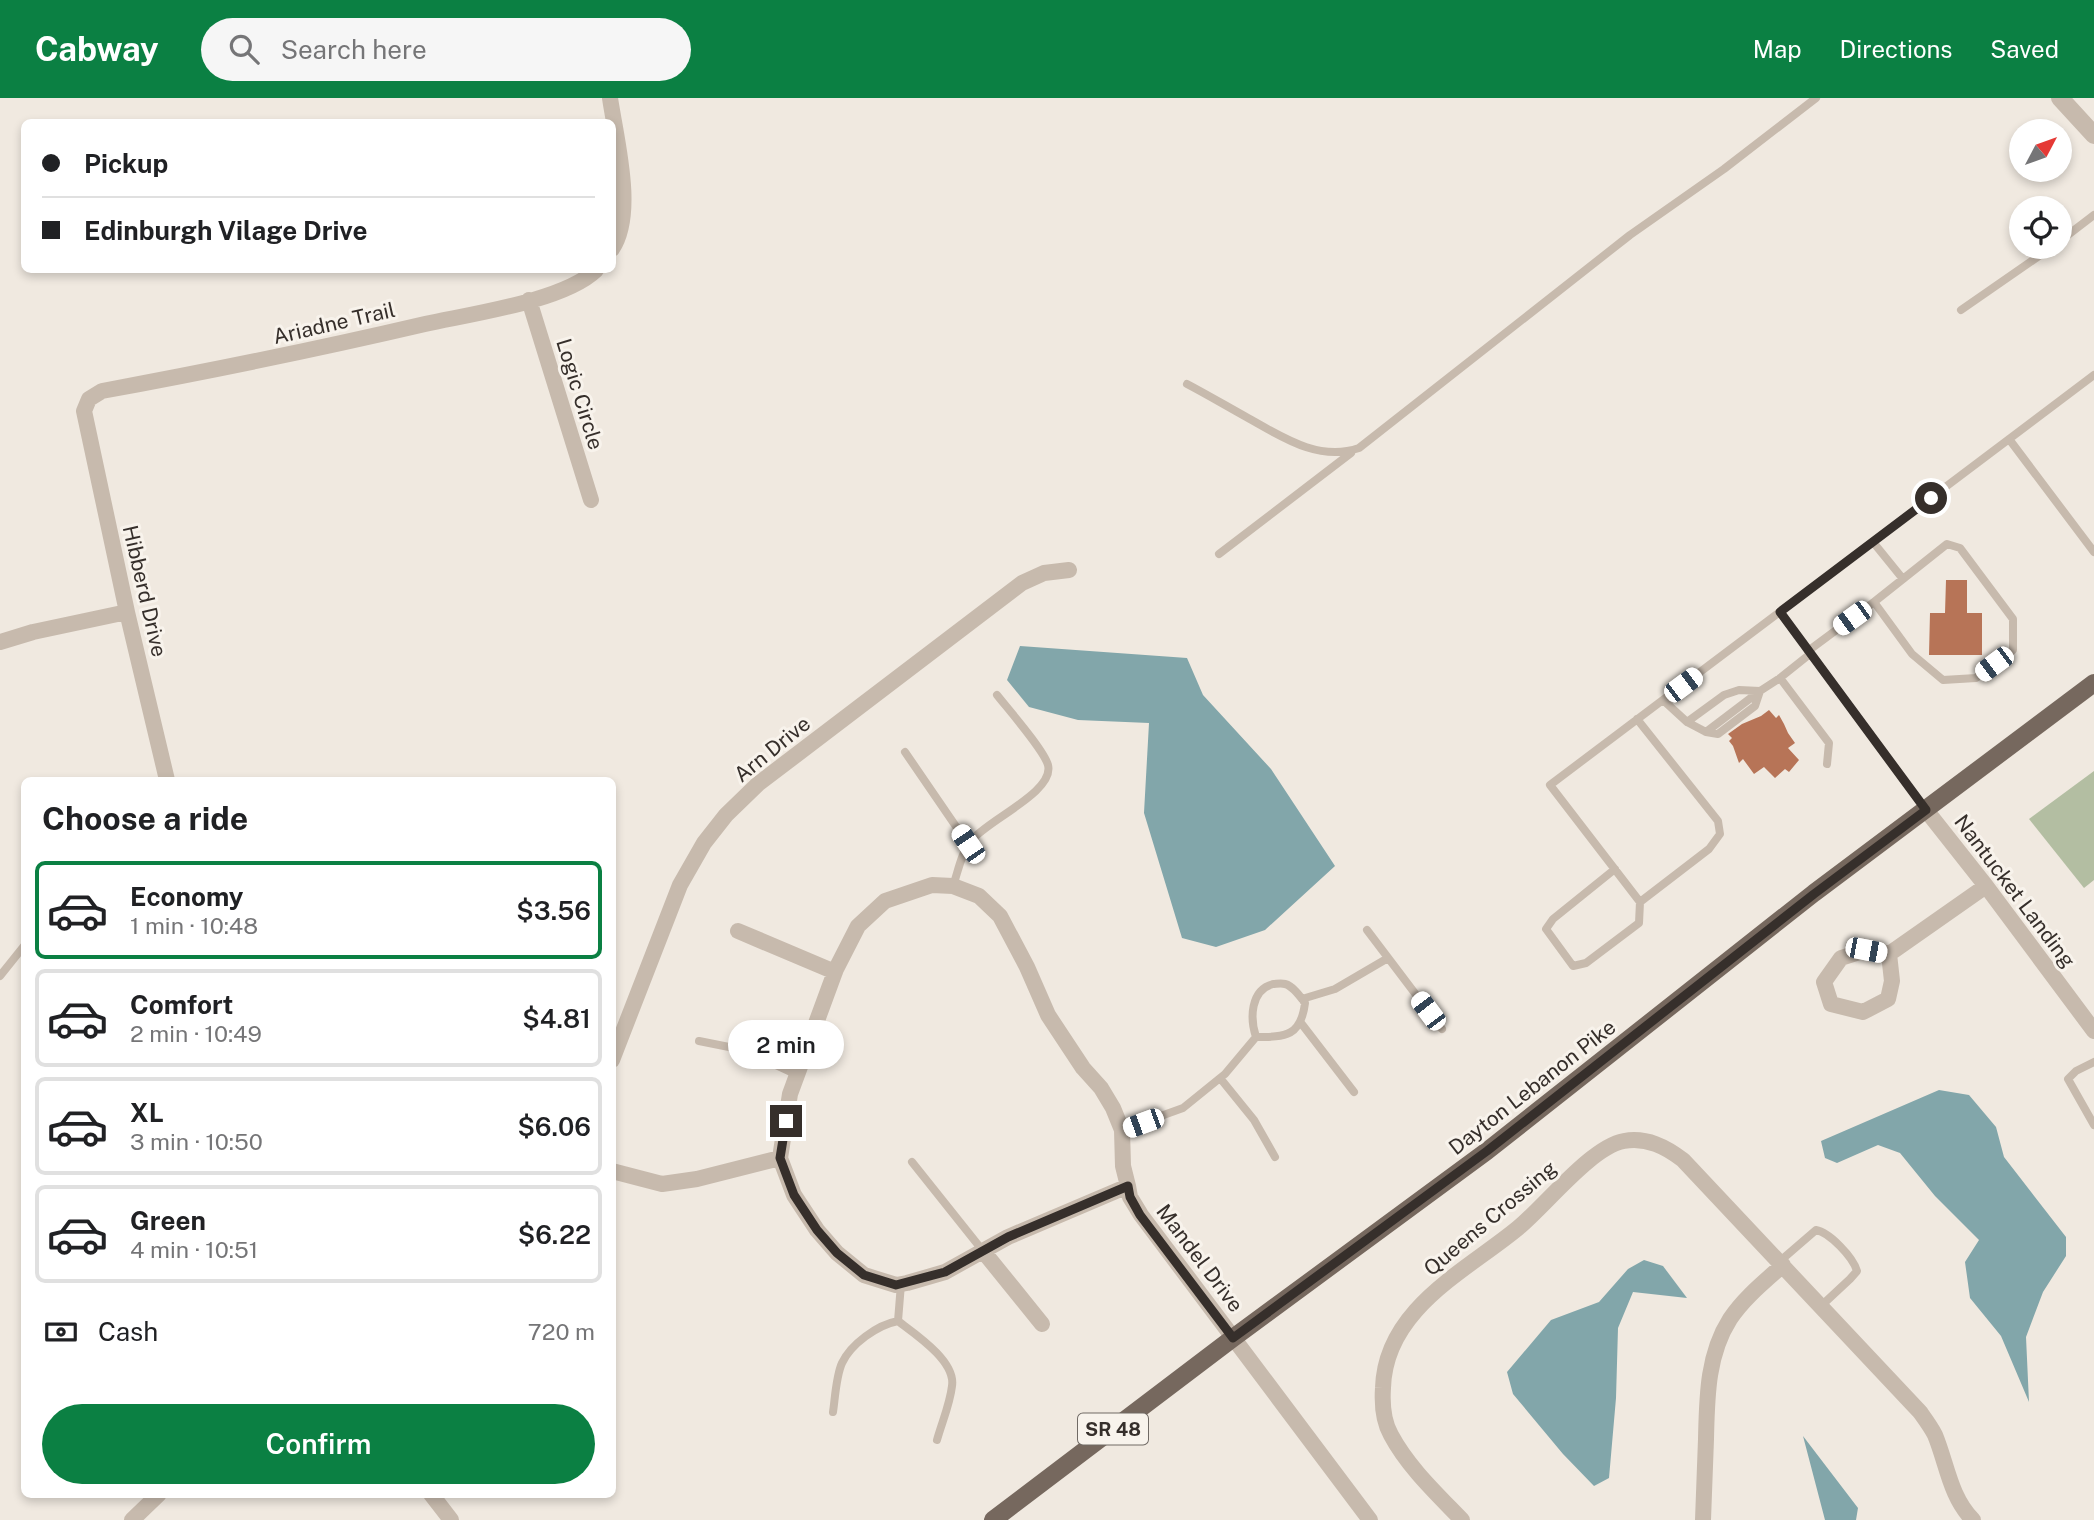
<!DOCTYPE html>
<meta charset="utf-8">
<style>
:root{--surface:#fff;--page:#f6f6f6;--text:#202124;--muted:#757577;--line:#e0e0e0;--accent:#0b8043}
body{margin:0;font-family:"Public Sans",sans-serif;background:var(--page);color:var(--text);height:100vh;display:flex;flex-direction:column;font-size:26px;white-space:nowrap}
*{box-sizing:border-box;margin:0}
p{font-size:23px;color:var(--muted)}
.icon{flex:none;width:38px;height:38px;fill:none;stroke:currentColor;stroke-width:2;stroke-linecap:round;stroke-linejoin:round}
.map{position:relative;flex:1;overflow:hidden}
.side{position:absolute;left:21px;top:679px;width:595px;height:721px;display:flex;flex-direction:column;background:var(--surface);border-radius:10px;box-shadow:0 4px 10px #0003}
.side>*{flex:none}
.top-card{position:absolute;left:21px;top:21px;width:595px;height:154px;border-radius:10px;box-shadow:0 4px 10px #0003;display:grid;align-content:center;height:154px;padding:0 21px;background:var(--surface)}
.needle{width:46px;rotate:49deg}
.controls{position:absolute;left:2009px;top:21px;display:grid;gap:14px}
.controls a{display:grid;place-items:center;width:63px;height:63px;border-radius:50%;background:var(--surface);box-shadow:0 4px 10px #0003;font-size:35px}
.end{position:absolute;width:32px;height:32px;margin:-16px;border:9px solid #362f2b;background:#fff;box-shadow:0 0 0 4px #fff}
.from{border-radius:50%}
.bubble{position:absolute;height:49px;border-radius:24px;background:var(--surface);box-shadow:0 4px 10px #0003;font-size:23px;font-weight:600;line-height:49px;text-align:center}
.car{position:absolute;width:21px;height:42px;margin:-21px -10px;border-radius:9px;box-shadow:0 0 5px 2px #0007;background:linear-gradient(#fff 24%,#345 0 40%,#fff 0 76%,#345 0 86%,#fff 0)}
.top-card b{display:flex;align-items:center;gap:24px;height:66px;font-size:26px}
.top-card b+b{border-top:2px solid var(--line)}
.top-card i{width:18px;height:18px;background:var(--text)}
ul{padding:0;list-style:none}
li{display:flex;align-items:center;gap:21px;height:98px;margin:0 14px 10px;padding:0 7px;border:4px solid var(--line);border-radius:10px}
li div{flex:1}
li b{display:block;font-size:26px}
li em{font-style:normal;font-weight:600}
li.on{border-color:var(--accent)}
li>.icon{width:63px;height:63px;stroke-width:1.5}
h2{padding:0 21px;font-size:32px;line-height:84px}
.pay{display:flex;align-items:center;gap:18px;height:77px;padding:0 21px;font-size:26px}
.pay p{margin-inline-start:auto}
.button{display:flex;gap:14px;margin-top:auto;padding:14px 21px}
.button a{flex:1;height:80px;border-radius:42px;background:var(--accent);color:#fff;font-size:28px;font-weight:600;line-height:80px;text-align:center}
header{display:flex;align-items:center;gap:42px;box-sizing:border-box;height:98px;padding:0 35px;background:var(--accent);color:#fff}
header strong{font-size:33px}
nav{display:flex;gap:38px;margin-inline-start:auto;font-size:24px}
.search{width:490px;height:63px;background:var(--page);display:flex;align-items:center;gap:18px;box-sizing:border-box;padding:0 24px;border-radius:38px;color:var(--muted);font-size:26px}
.map>svg:first-child{display:block}
.green{fill:#b3bea2}
.water{fill:#82a6aa}
.building{fill:#b77457}
.lines{fill:none;stroke-linecap:round;stroke-linejoin:round}
.service{stroke:#c7baad;stroke-width:8}
.minor{stroke:#c7baad;stroke-width:16}
.tertiary{stroke:#c7baad;stroke-width:18}
.primary{stroke:#76685e;stroke-width:18}
.route{stroke:#362f2b;stroke-width:9}
.labels{text-anchor:middle;dominant-baseline:central;stroke-width:6;stroke-linejoin:round;paint-order:stroke}
.shield{fill:#f8f3ec;stroke:#706a65;stroke-width:2}
.shield-label{font-size:19px;font-weight:bold;fill:#362f2b}
.street-label{font-size:21px;fill:#362f2b;stroke:#f8f3ec}
</style>
<header>
<strong>Cabway</strong>
<div class="search"><svg class="icon" aria-label="search" viewBox="0 0 24 24"><circle cx="10" cy="10" r="6"/><path d="M15 15l6 6"/></svg>Search here</div>
<nav><a>Map</a><a>Directions</a><a>Saved</a></nav>
</header>
<div class="map">
<svg width="2094" height="1422" viewBox="0 0 2094 1422">
<rect width="100%" height="100%" fill="#f0e9e0"/>
<path class="green" d="M2094,673V782L2084,790L2029,721Z"/>
<path class="water" d="M1020,548L1187,560L1203,597L1271,671L1335,768L1265,832L1216,849L1182,840L1144,715L1149,625L1078,622L1029,609L1007,582Z
M1939,992L1969,997L1996,1029L2004,1059L2066,1139V1158L2043,1194L2026,1239L2029,1304L2001,1238L1970,1200L1965,1164L1979,1142L1935,1098L1900,1055L1878,1047L1837,1065L1825,1060L1821,1043Z
M1644,1162L1663,1168L1687,1200L1633,1194L1618,1230L1616,1300L1609,1380L1594,1388L1563,1356L1513,1296L1507,1274L1551,1222L1599,1204L1628,1171Z
M1803,1338L1858,1410L1856,1422H1825Z"/>
<path class="building" d="M1946,482H1967V515H1982V557H1929L1930,515H1945Z
M1769,612L1776,620L1779,617L1784,626L1788,635L1795,645L1788,650L1799,662L1789,674L1785,671L1775,680L1764,669L1754,676L1743,661L1739,665L1733,648L1729,643L1732,640L1728,636L1742,626L1761,618Z"/>
<g class="lines">
<path class="service" d="M2060,143L2094,117
M1961,212L2052,149
M1187,286C1208,297 1228,309 1248,320C1282,339 1319,364 1359,350L1630,137L1724,71L1816,0
M2009,341L2094,454
M1873,444L1903,481
M1219,456L1351,355
M1780,514L1926,712
M1808,553L1874,504L1947,446L1960,450L2013,521V552L1976,580L1943,582L1912,556L1874,504
M1780,580L1829,645L1827,666
M1663,602L1687,624L1724,597L1739,592L1760,593L1780,580L1810,556
M1637,621L1718,723L1720,736L1709,751L1640,804L1550,687L2094,277
M1687,624L1706,634L1760,593
M1706,634L1718,636L1755,608L1760,593
M905,654L968,746
M1615,771L1553,821L1546,831L1573,868L1586,865L1639,825L1640,804
M953,788C958,774 961,755 971,743C987,722 1055,694 1048,667C1044,652 1008,611 997,597
M1367,832L1442,931
M0,878L24,848
M1302,901L1335,891L1388,860
M1301,925L1354,994
M699,943L744,952L797,977
M2094,964L2076,973L2068,981L2094,1027
M1220,980L1254,1022L1275,1059
M1122,1032L1183,1010L1225,976L1256,939C1250,921 1250,892 1273,886C1276,886 1281,885 1285,886C1293,888 1300,898 1305,905C1301,938 1286,939 1256,939
M912,1064L983,1153
M1779,1164L1816,1132C1829,1134 1853,1159 1857,1173L1850,1181L1821,1208
M901,1186L898,1223C915,1236 956,1263 952,1288C950,1306 942,1324 937,1342
M833,1314C835,1301 836,1278 842,1265C851,1246 877,1227 898,1223"/>
<path class="minor" d="M610,0C616,41 636,116 612,151
M529,202L591,402
M0,544L33,534L127,514
M167,682L127,514L84,313L89,301L102,293C210,273 318,251 425,226C470,216 564,203 596,172
M1926,712L1986,788L2094,933
M738,833L835,874
M1889,856L1892,883L1888,901L1863,914L1831,906L1824,884L1841,860L1866,852L1889,856L1986,788
M612,962L680,787L704,745L726,717L758,686L1022,485L1044,475L1069,472
M612,1073L662,1086L697,1081L780,1060
M1128,1088L1008,1139L945,1174L907,1185L896,1187L864,1177L837,1155L817,1132L794,1097L780,1060L790,996L836,871L858,828L885,803L932,787L953,788L979,798L1000,818L1027,869L1048,917L1083,970L1101,990L1113,1010L1122,1032L1123,1068L1128,1088L1130,1099L1141,1117L1370,1422
M983,1153L1042,1226
M431,1396L451,1422
M132,1422L159,1396
M1462,1422C1437,1396 1408,1369 1391,1337C1383,1323 1382,1305 1383,1290C1385,1211 1466,1173 1518,1130C1546,1107 1591,1049 1624,1043C1647,1039 1666,1049 1683,1062L1920,1314C1925,1321 1931,1329 1935,1337C1947,1366 1950,1399 1973,1422
M1703,1422C1704,1395 1705,1368 1706,1341C1707,1300 1707,1257 1730,1221C1744,1200 1764,1184 1783,1167"/>
<path class="tertiary" d="M2060,0L2094,37"/>
<path class="primary" d="M993,1422L1233,1240L1487,1053L1814,795L2094,585"/>
</g>
<g class="lines">
<path class="route" d="M786,1023L780,1060L794,1097L817,1132L837,1155L864,1177L896,1187L945,1174L1008,1139L1128,1088L1130,1099L1140,1117L1233,1240L1487,1053L1814,796L1926,712L1780,514L1931,400"/>
</g>
<g class="labels">
<rect class="shield" x="1078" y="1315.5" width="70" height="31" rx="5"/>
<g class="shield-label">
<text x="1113" y="1331">SR 48</text>
</g>
<g class="street-label">
<text transform="translate(334 225) rotate(-13)">Ariadne Trail</text>
<text transform="translate(580 296) rotate(73)">Logic Circle</text>
<text transform="translate(145 493) rotate(77)">Hibberd Drive</text>
<text transform="translate(772 651) rotate(-39)">Arn Drive</text>
<text transform="translate(2015 793) rotate(53)">Nantucket Landing</text>
<text transform="translate(1532 989) rotate(-38)">Dayton Lebanon Pike</text>
<text transform="translate(1490 1120) rotate(-40)">Queens Crossing</text>
<text transform="translate(1200 1160) rotate(53)">Mandel Drive</text>
</g>
</g>
</svg>
<div class="controls">
<a><svg class="needle" viewBox="-14 -14 28 28"><path d="M0-13l5 13h-10z" fill="#e53935"/><path d="M0 13l5-13h-10z" fill="#757577"/></svg></a>
<a><svg class="icon" aria-label="locate" viewBox="0 0 24 24"><circle cx="12" cy="12" r="6"/><path d="M12 2v4M12 18v4M2 12h4M18 12h4"/></svg></a>
</div>
<i class="end from" style="left:1931px;top:400px"></i>
<i class="end" style="left:786px;top:1023px"></i>
<div class="bubble" style="left:728px;top:922px;width:116px">2 min</div>
<i class="car" style="left:1852px;top:520px;rotate:234deg"></i>
<i class="car" style="left:1994px;top:566px;rotate:233deg"></i>
<i class="car" style="left:1683px;top:587px;rotate:53deg"></i>
<i class="car" style="left:968px;top:746px;rotate:326deg"></i>
<i class="car" style="left:1866px;top:852px;rotate:101deg"></i>
<i class="car" style="left:1428px;top:913px;rotate:323deg"></i>
<i class="car" style="left:1143px;top:1025px;rotate:250deg"></i>
<div class="top-card">
<b><i class="from"></i>Pickup</b>
<b><i></i>Edinburgh Vilage Drive</b>
</div>
<section class="side">
<h2>Choose a ride</h2>
<ul>
<li class="on"><svg class="icon" aria-label="car" viewBox="0 0 24 24"><path d="M5 17H2v-5l4-1 3-4h7l3 4 3 1v5h-3M9 17h6M6 11h13"/><circle cx="7" cy="17" r="2"/><circle cx="17" cy="17" r="2"/></svg><div><b>Economy</b><p>1 min · 10:48</p></div><em>$3.56</em></li>
<li><svg class="icon" aria-label="car" viewBox="0 0 24 24"><path d="M5 17H2v-5l4-1 3-4h7l3 4 3 1v5h-3M9 17h6M6 11h13"/><circle cx="7" cy="17" r="2"/><circle cx="17" cy="17" r="2"/></svg><div><b>Comfort</b><p>2 min · 10:49</p></div><em>$4.81</em></li>
<li><svg class="icon" aria-label="car" viewBox="0 0 24 24"><path d="M5 17H2v-5l4-1 3-4h7l3 4 3 1v5h-3M9 17h6M6 11h13"/><circle cx="7" cy="17" r="2"/><circle cx="17" cy="17" r="2"/></svg><div><b>XL</b><p>3 min · 10:50</p></div><em>$6.06</em></li>
<li><svg class="icon" aria-label="car" viewBox="0 0 24 24"><path d="M5 17H2v-5l4-1 3-4h7l3 4 3 1v5h-3M9 17h6M6 11h13"/><circle cx="7" cy="17" r="2"/><circle cx="17" cy="17" r="2"/></svg><div><b>Green</b><p>4 min · 10:51</p></div><em>$6.22</em></li>
</ul>
<div class="pay"><svg class="icon" aria-label="cash" viewBox="0 0 24 24"><path d="M3 7h18v10H3z"/><circle cx="12" cy="12" r="2"/></svg>Cash<p>720 m</p></div>
<div class="button"><a>Confirm</a></div>
</section>
</div>
